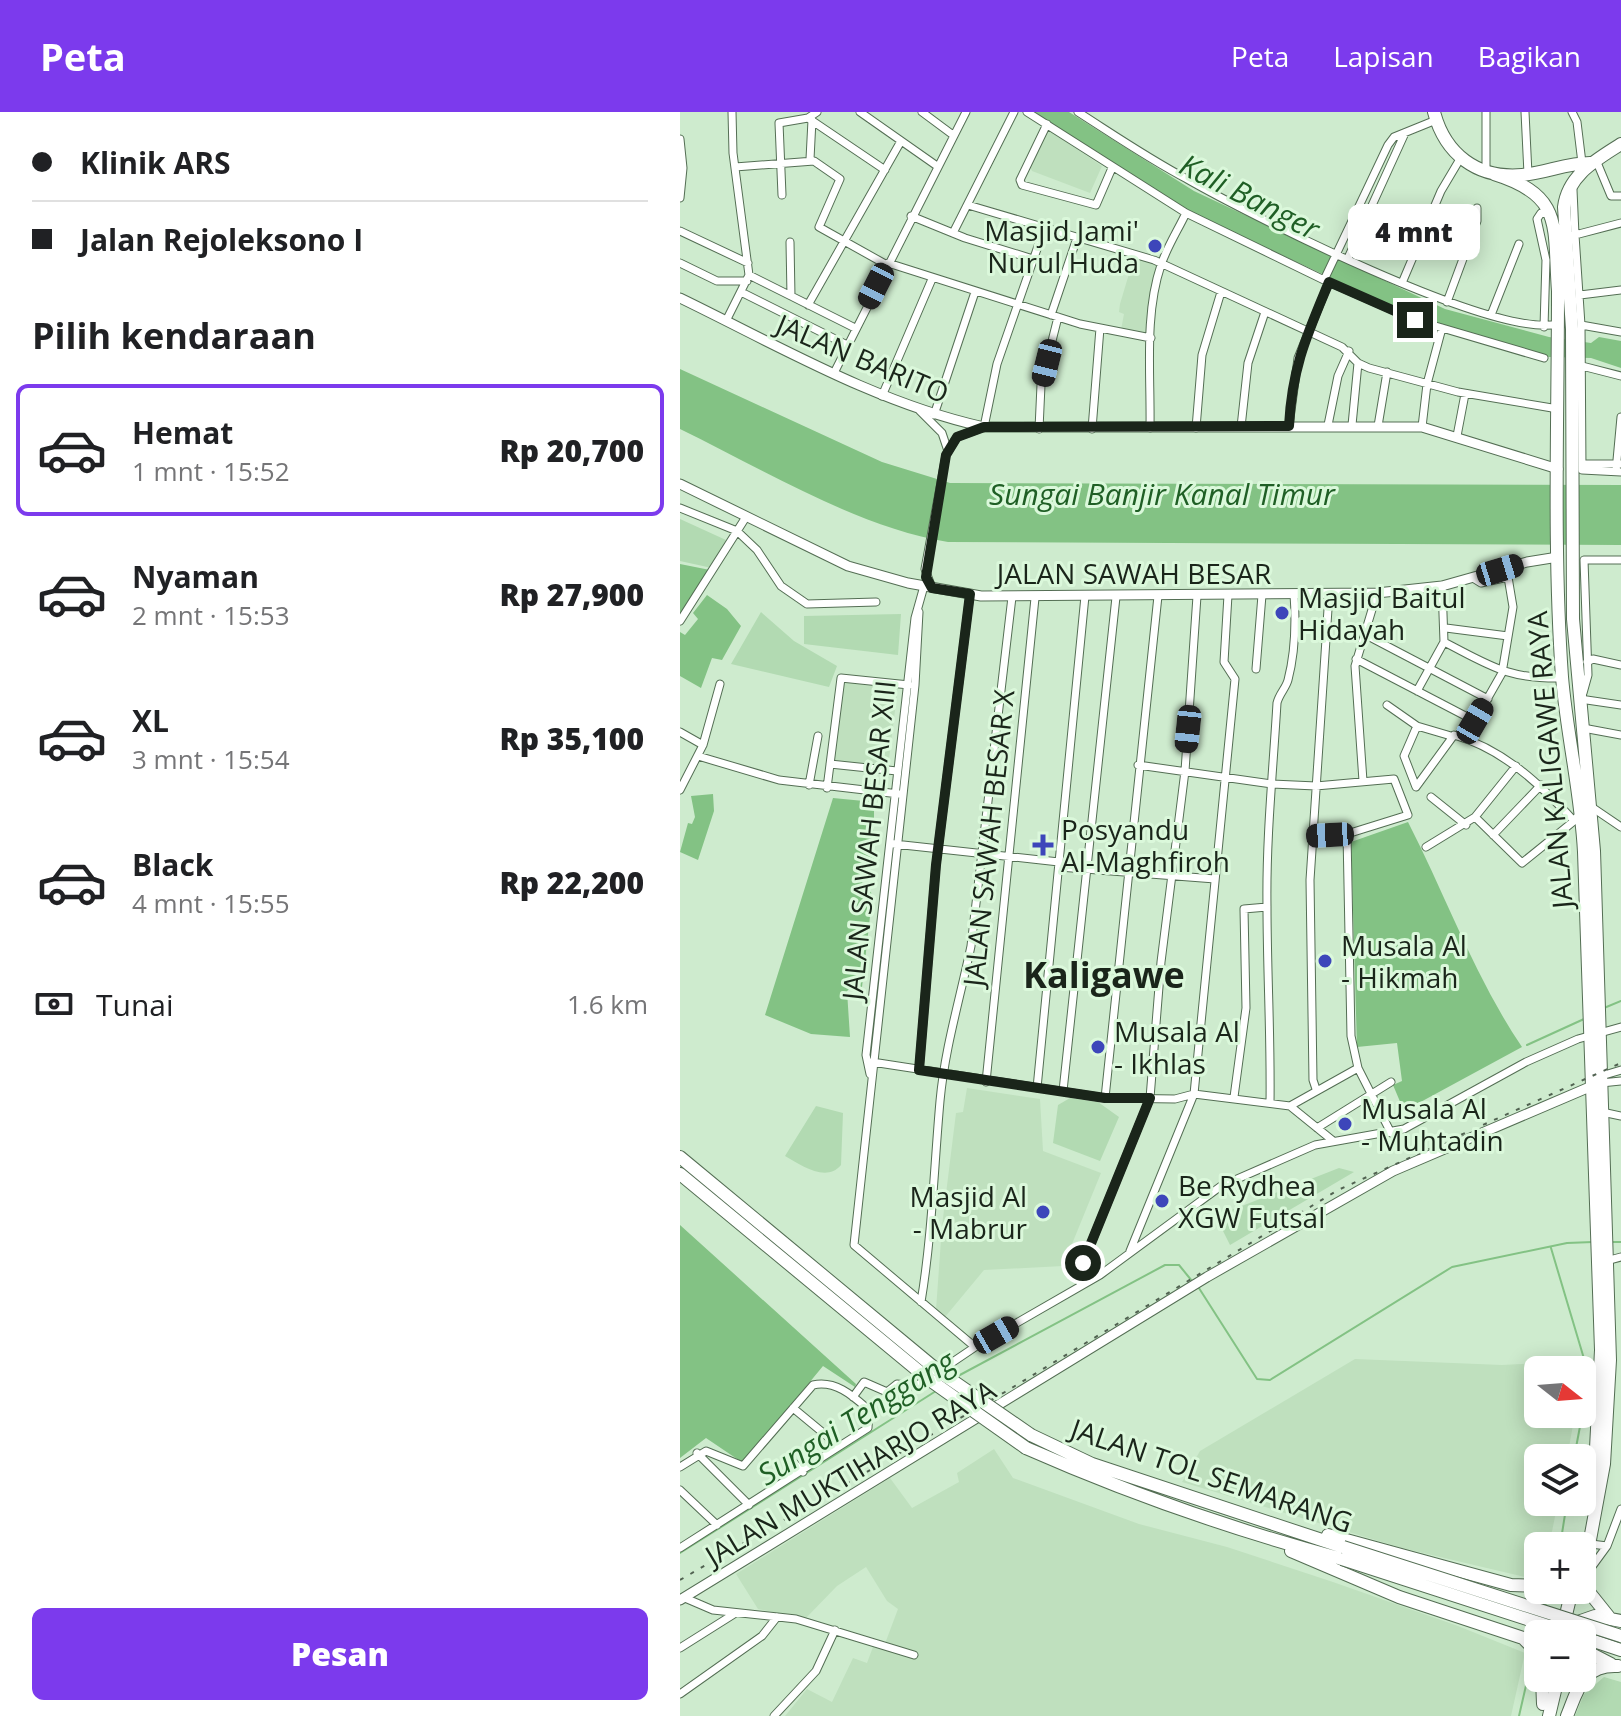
<!DOCTYPE html>
<html lang="id">
<meta charset="utf-8">
<style>
:root{--surface:#fff;--page:#f6f6f6;--text:#202124;--muted:#757577;--line:#e0e0e0;--accent:#7c3aed}
body{margin:0;font-family:"Open Sans",sans-serif;background:var(--page);color:var(--text);height:100vh;display:flex;flex-direction:column;font-size:30px;white-space:nowrap}
*{box-sizing:border-box;margin:0}
p{font-size:26px;color:var(--muted)}
.icon{flex:none;width:44px;height:44px;fill:none;stroke:currentColor;stroke-width:2;stroke-linecap:round;stroke-linejoin:round}
.map{position:relative;flex:1;overflow:hidden}
.drawer{display:flex;flex-direction:column;background:var(--surface);width:680px}
.drawer>*{flex:none}
.banner{display:grid;align-content:center;height:176px;padding:0 32px;background:var(--surface)}
.needle{width:52px;rotate:107deg}
.fabs{position:absolute;left:844px;top:1244px;display:grid;gap:16px}
.fabs a{display:grid;place-items:center;width:72px;height:72px;border-radius:12px;background:var(--surface);box-shadow:0 4px 20px #0003;font-size:40px}
.end{position:absolute;width:36px;height:36px;margin:-18px;border:10px solid #1a251a;background:#fff;box-shadow:0 0 0 4px #fff}
.from{border-radius:50%}
.bubble{position:absolute;height:56px;border-radius:12px;background:var(--surface);box-shadow:0 4px 20px #0003;font-size:26px;font-weight:800;line-height:56px;text-align:center}
.car{position:absolute;width:24px;height:48px;margin:-24px -12px;border-radius:10px;box-shadow:0 0 6px 2px #0007;background:linear-gradient(#222 24%,#8ab4d8 0 40%,#222 0 76%,#8ab4d8 0 86%,#222 0)}
.banner b{display:flex;align-items:center;gap:28px;height:76px;font-size:30px}
.banner b+b{border-top:2px solid var(--line)}
.banner i{width:20px;height:20px;background:var(--text)}
ul{padding:0;list-style:none}
li{display:flex;align-items:center;gap:24px;height:132px;margin:0 16px 12px;padding:0 16px;border:4px solid transparent;border-radius:12px}
li div{flex:1}
li b{display:block;font-size:30px}
li em{font-style:normal;font-weight:800}
li.selected{border-color:var(--accent)}
li>.icon{width:72px;height:72px;stroke-width:1.5}
h2{padding:0 32px;font-size:36px;line-height:96px}
.pay{display:flex;align-items:center;gap:20px;height:88px;padding:0 32px;font-size:30px}
.pay p{margin-inline-start:auto}
.cta{display:flex;gap:16px;margin-top:auto;padding:16px 32px}
.cta a{flex:1;height:92px;border-radius:12px;background:var(--accent);color:#fff;font-size:32px;font-weight:800;line-height:92px;text-align:center}
header{display:flex;align-items:center;gap:48px;box-sizing:border-box;height:112px;padding:0 40px;background:var(--accent);color:#fff}
header strong{font-size:38px}
nav{display:flex;gap:44px;margin-inline-start:auto;font-size:28px}
main{display:flex;flex:1;min-height:0}
.map>svg:first-child{display:block}
.built{fill:#bfe0be}
.green{fill:#b2dab2}
.water{fill:#83c284}
.lines{fill:none;stroke-linecap:round;stroke-linejoin:round}
.stream{stroke:#83c284;stroke-width:2}
.minor-casing{stroke:#546e54;stroke-width:9}
.tertiary-casing{stroke:#546e54;stroke-width:11}
.trunk-casing{stroke:#546e54;stroke-width:14}
.motorway-casing{stroke:#546e54;stroke-width:14}
.minor{stroke:#fff;stroke-width:7}
.tertiary{stroke:#fff;stroke-width:9}
.trunk{stroke:#fff;stroke-width:12}
.motorway{stroke:#fff;stroke-width:12}
.rail{stroke:#516251;stroke-width:2;stroke-dasharray:4 8;stroke-linecap:butt}
.motorway-bridge-casing{stroke:#546e54;stroke-width:14;stroke-linecap:butt}
.motorway-bridge{stroke:#fff;stroke-width:12}
.route{stroke:#1a251a;stroke-width:10}
.poi-dot{fill:#3d46ba;stroke:#dbf8db;stroke-width:3}
.labels{text-anchor:middle;dominant-baseline:central;stroke-width:6;stroke-linejoin:round;paint-order:stroke}
.poi-label{font-size:28px;fill:#1a251a;stroke:#dbf8db;text-anchor:start}
.street-label{font-size:28px;fill:#1a251a;stroke:#dbf8db}
.water-label{font-size:30px;font-style:italic;fill:#1f5f25;stroke:#dbf8db}
.district-label{font-size:36px;font-weight:bold;fill:#1a251a;stroke:#dbf8db}
</style>
<header>
<strong>Peta</strong>
<nav><a>Peta</a><a>Lapisan</a><a>Bagikan</a></nav>
</header>
<main>
<section class="drawer">
<div class="banner">
<b><i class="from"></i>Klinik ARS</b>
<b><i></i>Jalan Rejoleksono I</b>
</div>
<h2>Pilih kendaraan</h2>
<ul>
<li class="selected"><svg class="icon" aria-label="car" viewBox="0 0 24 24"><path d="M5 17H2v-5l4-1 3-4h7l3 4 3 1v5h-3M9 17h6M6 11h13"/><circle cx="7" cy="17" r="2"/><circle cx="17" cy="17" r="2"/></svg><div><b>Hemat</b><p>1 mnt · 15:52</p></div><em>Rp 20,700</em></li>
<li><svg class="icon" aria-label="car" viewBox="0 0 24 24"><path d="M5 17H2v-5l4-1 3-4h7l3 4 3 1v5h-3M9 17h6M6 11h13"/><circle cx="7" cy="17" r="2"/><circle cx="17" cy="17" r="2"/></svg><div><b>Nyaman</b><p>2 mnt · 15:53</p></div><em>Rp 27,900</em></li>
<li><svg class="icon" aria-label="car" viewBox="0 0 24 24"><path d="M5 17H2v-5l4-1 3-4h7l3 4 3 1v5h-3M9 17h6M6 11h13"/><circle cx="7" cy="17" r="2"/><circle cx="17" cy="17" r="2"/></svg><div><b>XL</b><p>3 mnt · 15:54</p></div><em>Rp 35,100</em></li>
<li><svg class="icon" aria-label="car" viewBox="0 0 24 24"><path d="M5 17H2v-5l4-1 3-4h7l3 4 3 1v5h-3M9 17h6M6 11h13"/><circle cx="7" cy="17" r="2"/><circle cx="17" cy="17" r="2"/></svg><div><b>Black</b><p>4 mnt · 15:55</p></div><em>Rp 22,200</em></li>
</ul>
<div class="pay"><svg class="icon" aria-label="cash" viewBox="0 0 24 24"><path d="M3 7h18v10H3z"/><circle cx="12" cy="12" r="2"/></svg>Tunai<p>1.6 km</p></div>
<div class="cta"><a>Pesan</a></div>
</section>
<div class="map">
<svg width="941" height="1604" viewBox="0 0 941 1604">
<rect width="100%" height="100%" fill="#ceebce"/>
<path class="built" d="M367,17L422,54L410,81L352,59L349,53Z
M454,145L479,152L469,222L441,218L444,202L439,200L440,192Z
M161,568L218,574L208,655L153,649Z
M287,976L360,987L363,1039L421,1061L383,1154L304,1158L265,1205L256,1198L262,1114L276,1001L283,1000Z
M675,1247L822,1253L894,1249L896,1258H858V1302H895L887,1346H858V1390H878L869,1434H858V1468L722,1436L502,1370L520,1339Z
M314,1337L333,1366L459,1412L547,1435L653,1470L778,1514L845,1541L831,1604H105L127,1577L152,1590L173,1546L187,1551L193,1535L203,1537L218,1497L207,1489L186,1455L157,1474L125,1507L78,1497L56,1462L210,1366L232,1396L279,1370L277,1361Z"/>
<path class="green" d="M0,407L46,428L32,456L0,449Z
M81,500L114,529L157,554L149,575L51,552Z
M221,502L218,543L124,532V504Z
M390,986L418,990L439,1005L420,1049L373,1031L378,993Z
M136,994L163,1001L161,1053C146,1071 121,1053 105,1044Z
M659,1056L674,1060L550,1133L539,1111L550,1104L549,1099Z
M924,1565L941,1570V1604H895L904,1582Z"/>
<path class="water" d="M351,0H389L514,79L765,197L869,225L911,231L919,225L941,229V256L911,246L869,245L766,216L724,200L505,98Z
M0,257L202,350L270,371L941,373V433L268,430C179,416 82,357 0,317Z
M0,452L30,458L0,502Z
M27,483L47,497L61,514L42,548L32,546L21,576L0,564V520L5,523L18,507L13,501Z
M33,682L34,699L18,748L0,740L8,711L12,712L15,705L11,684Z
M153,686L194,690V749L183,752L182,777L191,780L192,787L182,875L173,874L167,879L170,925L131,922L85,903Z
M728,710C766,784 795,866 842,935L724,999L713,973L722,969L717,931L677,935L671,730Z
M0,1113L176,1272L175,1275L143,1254L63,1351L26,1326L0,1346Z"/>
<g class="lines">
<path class="stream" d="M924,896L941,889
M847,933L904,907
M931,1130H941
M871,1136L905,1250L902,1302
M517,1173L577,1267L590,1268L772,1155L887,1131L913,1130
M278,1264L485,1153H499L512,1169
M894,1346L902,1304
M880,1434L887,1390
M0,1441L256,1279
M865,1494L869,1478
M856,1533L858,1523
M839,1604L853,1543"/>
<g class="minor-casing">
<path id="minor" d="M180,0L257,54
M242,0L273,23
M347,0L506,101L644,168L735,208L864,246
M398,0C434,23 469,47 507,67C570,103 814,227 878,212
M845,0L848,62
M892,0L897,10L902,51
M128,6L205,58
M367,12L340,68L342,73L416,93L432,56
M0,27L3,56L0,86
M130,47L132,8
M916,48L931,84H941
M55,55L134,49L160,67L139,115L207,153
M806,59V0
M893,78L895,123L941,111
M102,83L99,11L128,6L137,0
M288,93L474,148L662,235L678,251L689,256L778,280L878,297
M231,104L285,126L353,147
M0,119L68,151
M273,121L334,0
M887,124L895,123L901,213L902,358L941,360
M110,130L111,184
M668,146L725,21
M0,151L37,169H67
M208,151L400,212L471,226
M69,163L175,216
M644,168L708,33L714,25L756,8
M722,171L761,79L780,47
M61,180L167,233
M900,183L941,178
M767,190L797,109V96
M128,193L221,29
M371,203L397,126
M811,203L839,132
M46,209L69,163L53,41L52,0
M901,213L941,220
M864,215L866,148L857,107L861,101L869,102
M902,254L941,264
M154,261L286,0
M202,284L252,167
M240,299L262,321L267,336
M254,303L295,180
M648,313L658,264L669,239
M672,313L678,251
M609,314L618,246L649,170
M698,314L707,260
M561,315L568,251L585,200
M742,315L747,272L762,216
M470,316C471,263 464,203 481,153C487,135 498,118 506,101
M516,316L522,243L541,180
M359,317L361,273L378,205
M412,317L420,216
M777,324L785,282
M902,352H941
M936,359L941,305
M0,396L57,419L77,438L101,474L127,492L196,490
M252,476L245,457L266,343L277,325L304,315L317,252L364,117
M239,500L235,573L174,1133L295,1235L420,1163L541,1074L635,1033L724,1017L846,950L898,927L941,915
M0,509L66,405
M766,516L828,524
M684,522L808,587
M764,530C811,554 827,567 882,566
M676,547L795,609
M907,550L913,547L941,553
M576,557L582,483
M737,579L764,530L762,474
M903,581L908,563L904,448H941
M900,587L941,593
M707,593L737,614L771,624
M737,614L724,644L736,675L774,623C823,637 860,672 894,709L900,701
M903,616L941,623
M0,620L23,633
M785,626L822,561L833,495L828,465L801,471L793,466
M18,644L99,668L219,682
M150,652L217,659
M458,653L592,672L636,674L714,667L728,703L667,722L632,724
M683,669L675,554L697,481
M129,673L138,624
M147,676L161,566L229,573
M0,678L23,633L40,572
M751,685L786,713
M910,694L941,715
M795,705L842,751L894,709
M667,722L671,924L678,956L711,1021
M813,723L861,673
M214,732L379,750
M746,735L795,705L836,654
M379,755L535,767
M192,950L425,986L495,987L514,982L610,994L652,1028
M239,958L256,753L290,482
M190,962L186,943L235,506L244,474
M921,964L941,958
M306,970L355,486
M921,971L941,969
M357,976L405,484
M636,977L633,968L630,768L649,482
M383,979L436,485
M554,985L566,896L564,797L587,795
M425,986L478,484
M590,991C591,925 587,860 587,794C586,726 593,659 597,591C599,582 606,576 608,568C615,541 616,510 614,482
M610,994L678,956
M922,1000L941,1004
M637,1016L711,970
M450,1139L514,982L555,567L544,550L548,483
M926,1149L941,1145
M407,1169L403,1151L470,986L481,850L505,659L517,484
M241,1190C252,1124 254,1056 260,989C265,935 280,887 291,834L332,485
M258,1260L295,1235
M173,1285L184,1270L207,1280L217,1272L235,1274L248,1267
M113,1296L159,1334
M17,1341L69,1393
M110,1347L123,1360
M0,1355L26,1339L63,1354L133,1273C156,1268 173,1284 189,1298L188,1316L0,1436
M0,1378L37,1413
M911,1432L927,1434L941,1397
M908,1460L927,1434
M5,1486L33,1498L116,1507L234,1543
M0,1536L54,1502
M0,1582L82,1524L97,1505
M94,1604L136,1559L155,1518"/>
</g>
<g class="tertiary-casing">
<path id="tertiary" d="M0,186C99,234 196,291 304,315H742L878,357
M0,372L168,454L228,471L301,484L697,481L762,474L847,450L878,445
M0,1488L527,1165L713,1059L912,974"/>
</g>
<g class="trunk-casing">
<path id="trunk" d="M754,0C765,42 797,67 842,63C865,61 887,51 910,51
M814,62C885,84 873,115 878,179C878,307 873,437 882,565C887,624 901,681 904,740L921,1238L915,1356
M908,1462L909,1480L929,1505
M902,1471L924,1352L930,1248L914,739L893,507L892,217L884,95C888,63 916,48 941,32
M892,1512L915,1504L941,1509
M883,1515L892,1478
M902,1537L931,1552
M869,1604L878,1566
M887,1604C898,1577 903,1552 938,1554"/>
</g>
<g class="motorway-casing">
<path id="motorway" d="M0,1045L257,1258
M0,1062L247,1266
M351,1323L412,1352L663,1435
M346,1336C448,1381 554,1418 662,1447
M648,1423L831,1473L858,1474
M611,1439L719,1485L843,1526L858,1541
M902,1525L941,1538
M862,1566L863,1592"/>
</g>
<use href="#minor" class="minor"/>
<use href="#tertiary" class="tertiary"/>
<use href="#trunk" class="trunk"/>
<use href="#motorway" class="motorway"/>
<path class="rail" d="M0,1468L325,1280L658,1078L941,951"/>
<g class="motorway-bridge-casing">
<path id="motorway-bridge" d="M257,1258L351,1323
M247,1266L346,1336
M663,1435L941,1524
M662,1447L893,1522"/>
</g>
<use href="#motorway-bridge" class="motorway-bridge"/>
</g>
<g class="lines">
<path class="route" d="M403,1151L470,986H425L239,958L256,753L290,482L252,476L246,465L266,343L277,325L304,315L609,314C612,255 627,223 649,170L735,208"/>
</g>
<g class="poi-dot">
<circle cx="475" cy="134" r="8"/>
<circle cx="602" cy="501" r="8"/>
<path d="M359 721h8v8h8v8h-8v8h-8v-8h-8v-8h8z"/>
<circle cx="645" cy="849" r="8"/>
<circle cx="418" cy="935" r="8"/>
<circle cx="665" cy="1012" r="8"/>
<circle cx="482" cy="1089" r="8"/>
<circle cx="363" cy="1100" r="8"/>
</g>
<g class="labels">
<g class="poi-label">
<text x="459" y="118" text-anchor="end">Masjid Jami'<tspan x="459" dy="32">Nurul Huda</tspan></text>
<text x="618" y="485">Masjid Baitul<tspan x="618" dy="32">Hidayah</tspan></text>
<text x="381" y="717">Posyandu<tspan x="381" dy="32">Al-Maghfiroh</tspan></text>
<text x="661" y="833">Musala Al<tspan x="661" dy="32">- Hikmah</tspan></text>
<text x="434" y="919">Musala Al<tspan x="434" dy="32">- Ikhlas</tspan></text>
<text x="681" y="996">Musala Al<tspan x="681" dy="32">- Muhtadin</tspan></text>
<text x="498" y="1073">Be Rydhea<tspan x="498" dy="32">XGW Futsal</tspan></text>
<text x="347" y="1084" text-anchor="end">Masjid Al<tspan x="347" dy="32">- Mabrur</tspan></text>
</g>
<g class="street-label">
<text transform="translate(183 246) rotate(23)">JALAN BARITO</text>
<text x="454" y="461">JALAN SAWAH BESAR</text>
<text transform="translate(869 648) rotate(-95)">JALAN KALIGAWE RAYA</text>
<text transform="translate(308 726) rotate(-84)">JALAN SAWAH BESAR X</text>
<text transform="translate(188 728) rotate(-84)">JALAN SAWAH BESAR XIII</text>
<text transform="translate(170 1360) rotate(-31)">JALAN MUKTIHARJO RAYA</text>
<text transform="translate(532 1363) rotate(19)">JALAN TOL SEMARANG</text>
</g>
<g class="water-label">
<text transform="translate(570 84) rotate(27)">Kali Banger</text>
<text x="482" y="381">Sungai Banjir Kanal Timur</text>
<text transform="translate(176 1305) rotate(-32)">Sungai Tenggang</text>
</g>
<g class="district-label">
<text x="424" y="862">Kaligawe</text>
</g>
</g>
</svg>
<div class="fabs">
<a><svg class="needle" viewBox="-14 -14 28 28"><path d="M0-13l5 13h-10z" fill="#e53935"/><path d="M0 13l5-13h-10z" fill="#757577"/></svg></a>
<a><svg class="icon" aria-label="layers" viewBox="0 0 24 24"><path d="M12 4l9 5-9 5-9-5zM3 14l9 5 9-5"/></svg></a>
<a>+</a>
<a>−</a>
</div>
<i class="end from" style="left:403px;top:1151px"></i>
<i class="end" style="left:735px;top:208px"></i>
<div class="bubble" style="left:668px;top:92px;width:132px">4 mnt</div>
<i class="car" style="left:196px;top:174px;rotate:207deg"></i>
<i class="car" style="left:367px;top:251px;rotate:194deg"></i>
<i class="car" style="left:820px;top:458px;rotate:73deg"></i>
<i class="car" style="left:795px;top:609px;rotate:30deg"></i>
<i class="car" style="left:508px;top:617px;rotate:186deg"></i>
<i class="car" style="left:650px;top:723px;rotate:267deg"></i>
<i class="car" style="left:316px;top:1223px;rotate:60deg"></i>
</div>
</main>
